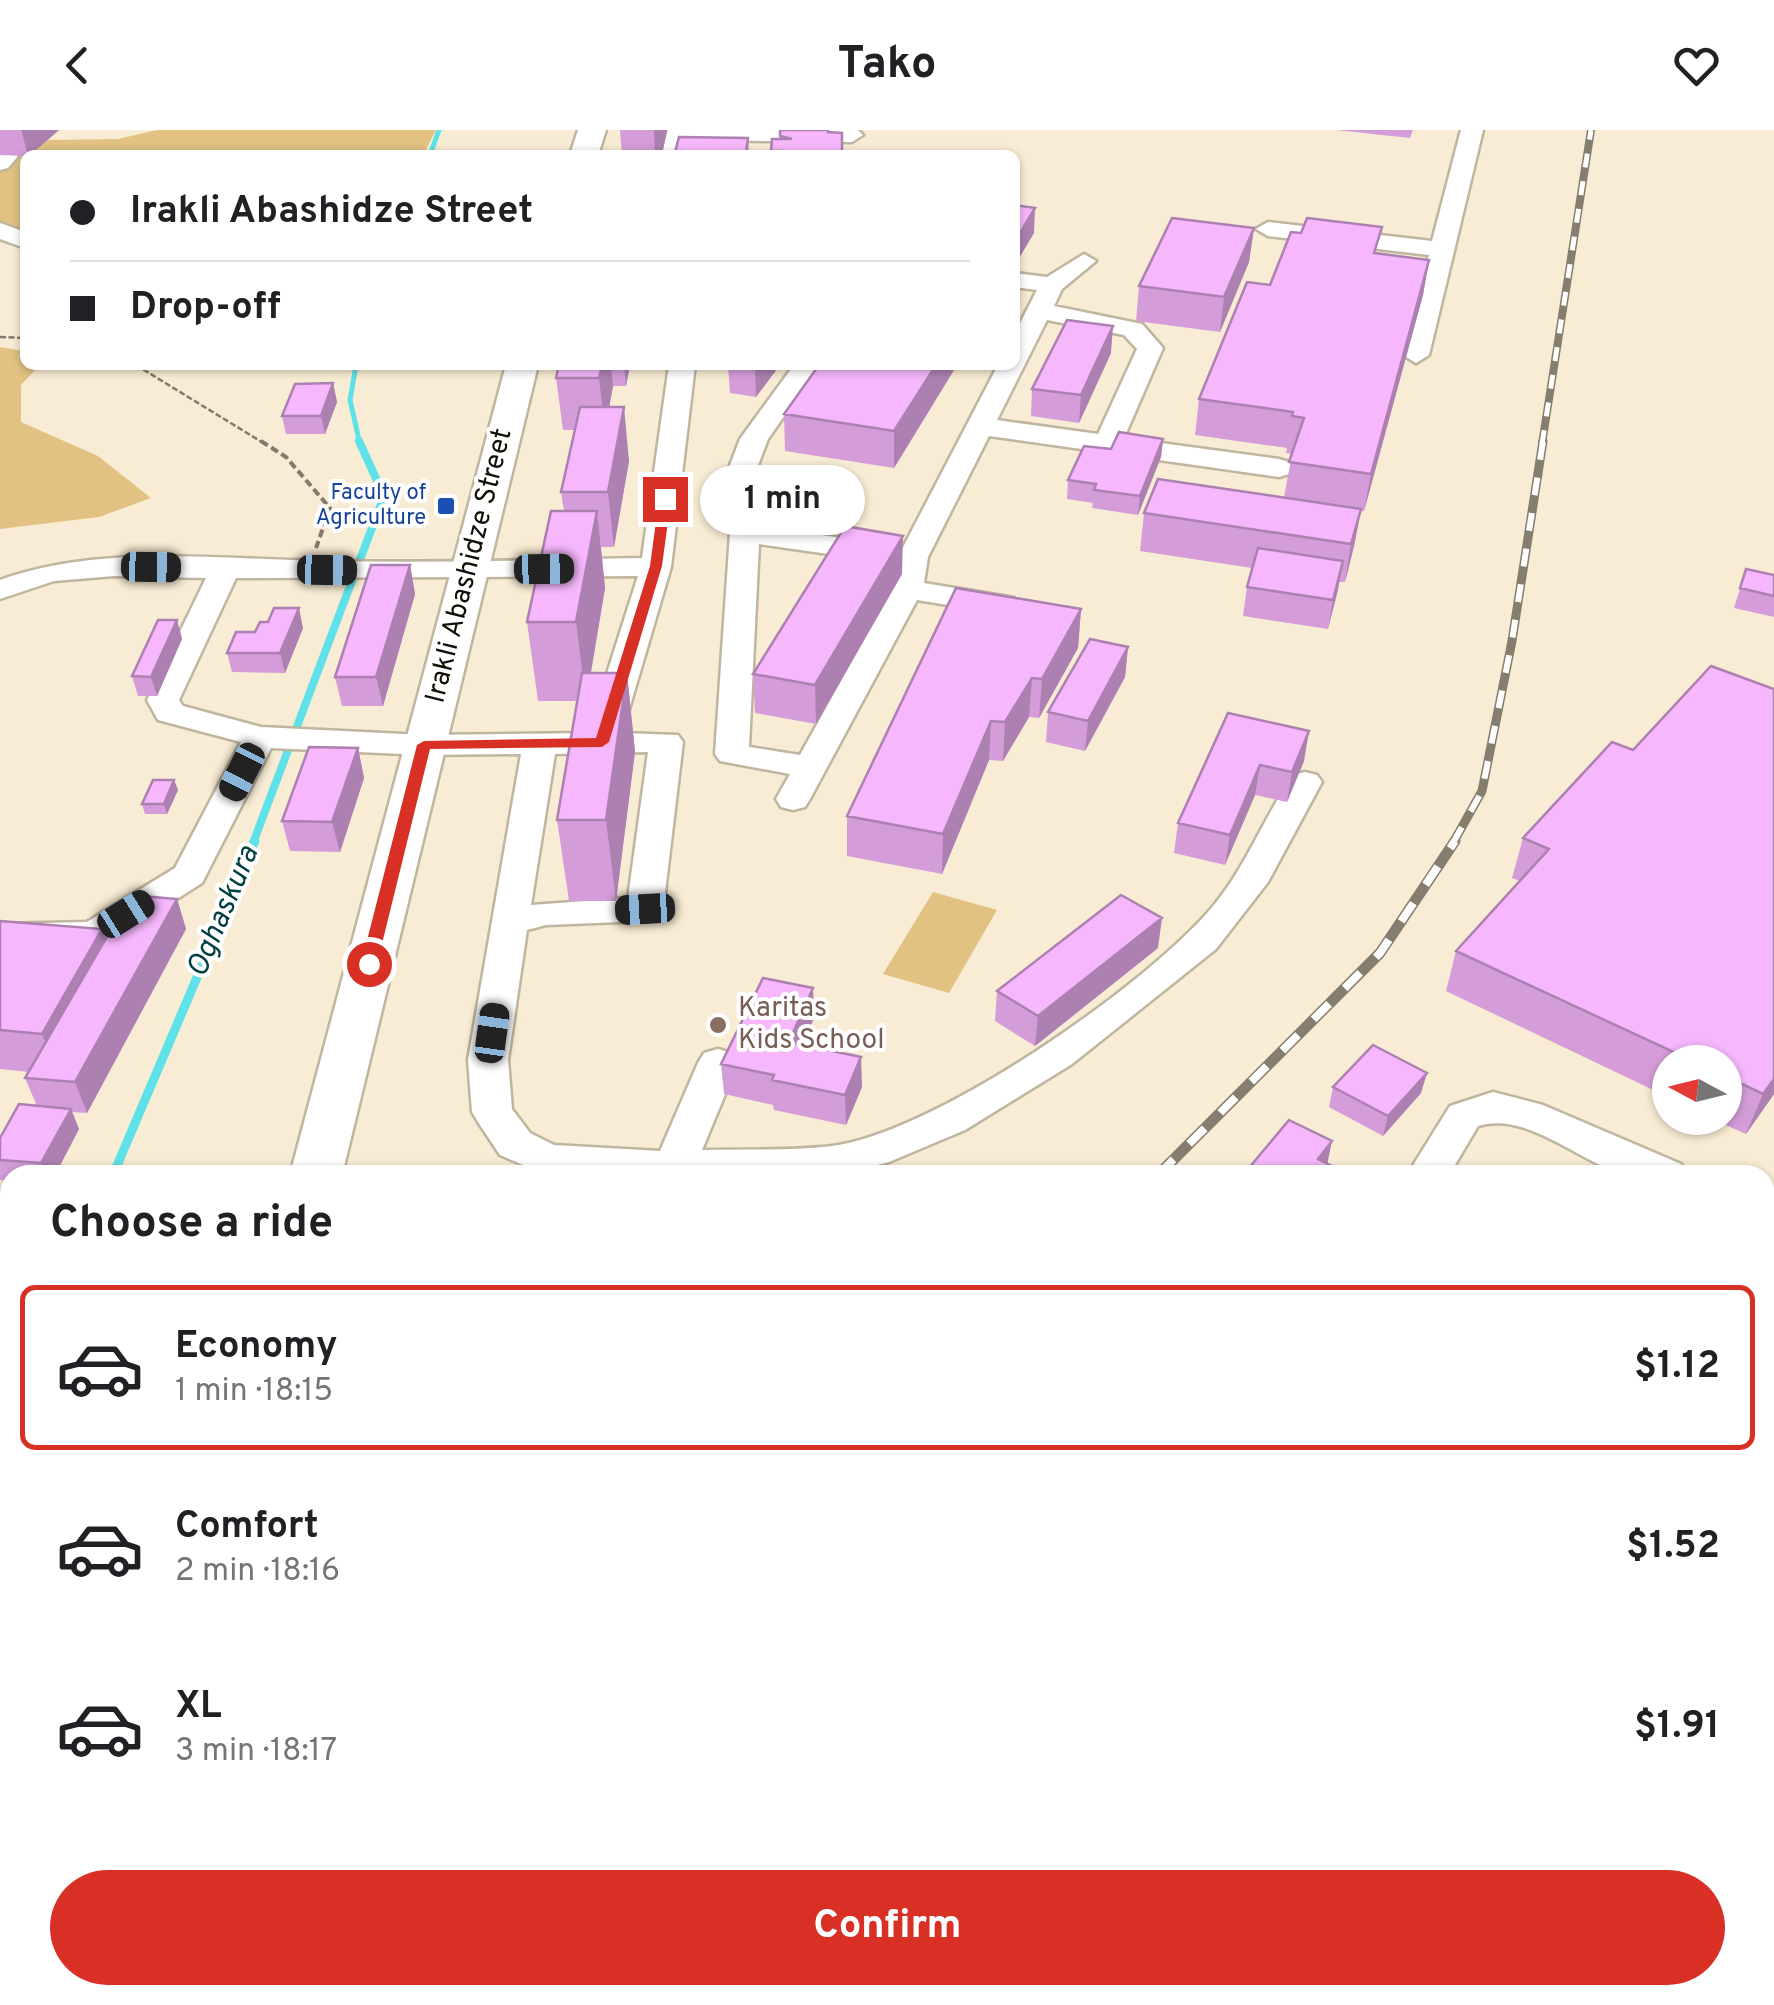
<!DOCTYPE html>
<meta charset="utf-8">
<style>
:root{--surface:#fff;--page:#f2f2f2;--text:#202124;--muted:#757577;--line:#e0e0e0;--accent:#d93025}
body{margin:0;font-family:Overpass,sans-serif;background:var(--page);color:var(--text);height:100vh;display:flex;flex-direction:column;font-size:38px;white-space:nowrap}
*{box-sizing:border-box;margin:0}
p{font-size:32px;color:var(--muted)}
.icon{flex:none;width:55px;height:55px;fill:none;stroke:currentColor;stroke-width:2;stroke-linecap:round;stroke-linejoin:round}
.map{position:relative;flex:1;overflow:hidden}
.sheet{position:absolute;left:0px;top:1035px;width:1775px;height:840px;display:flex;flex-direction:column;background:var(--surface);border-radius:30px 30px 0 0;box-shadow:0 2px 8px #0004}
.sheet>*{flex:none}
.guide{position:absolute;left:20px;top:20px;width:1000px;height:220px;border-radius:15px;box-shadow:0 2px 8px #0004;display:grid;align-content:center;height:220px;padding:0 50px;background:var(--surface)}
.needle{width:65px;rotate:277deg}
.controls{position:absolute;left:1652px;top:915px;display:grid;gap:20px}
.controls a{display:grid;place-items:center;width:90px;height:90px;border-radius:50%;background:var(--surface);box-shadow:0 2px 8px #0004;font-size:50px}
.end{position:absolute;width:45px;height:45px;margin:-22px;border:12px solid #d93025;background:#fff;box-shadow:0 0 0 5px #fff}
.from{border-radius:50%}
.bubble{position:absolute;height:70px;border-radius:35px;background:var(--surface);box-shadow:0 2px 8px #0004;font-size:32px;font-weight:700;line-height:70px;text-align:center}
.car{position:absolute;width:30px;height:60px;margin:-30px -15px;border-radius:12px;box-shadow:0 0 8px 2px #0007;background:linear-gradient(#222 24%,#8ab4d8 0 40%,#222 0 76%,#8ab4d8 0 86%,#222 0)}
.guide b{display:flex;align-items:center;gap:35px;height:95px;font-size:38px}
.guide b+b{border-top:2px solid var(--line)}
.guide i{width:25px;height:25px;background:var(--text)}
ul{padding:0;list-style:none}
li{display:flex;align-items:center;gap:30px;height:165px;margin:0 20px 15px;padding:0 30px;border:5px solid transparent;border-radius:15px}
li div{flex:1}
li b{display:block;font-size:38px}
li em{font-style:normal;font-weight:700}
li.current{border-color:var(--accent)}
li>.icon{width:90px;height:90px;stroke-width:1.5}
h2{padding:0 50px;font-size:45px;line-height:120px}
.cta{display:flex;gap:20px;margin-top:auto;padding:20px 50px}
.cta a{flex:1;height:115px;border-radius:60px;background:var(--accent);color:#fff;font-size:40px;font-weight:700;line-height:115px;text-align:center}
header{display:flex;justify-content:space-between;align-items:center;height:130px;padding:0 50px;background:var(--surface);font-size:45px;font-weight:700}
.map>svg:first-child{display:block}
.green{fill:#e1c283}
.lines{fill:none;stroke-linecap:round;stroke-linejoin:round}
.stream-far3{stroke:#5ee1e8;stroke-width:5}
.stream-far2{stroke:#5ee1e8;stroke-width:8}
.stream-far1{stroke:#5ee1e8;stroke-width:9}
.stream{stroke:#5ee1e8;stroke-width:11}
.minor-casing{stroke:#c0b59e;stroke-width:5}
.major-casing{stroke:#c0b59e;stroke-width:5}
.path-far1{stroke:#837a6b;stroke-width:2.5;stroke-dasharray:6 2.5;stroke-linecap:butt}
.path{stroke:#837a6b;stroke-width:4;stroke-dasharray:8 4;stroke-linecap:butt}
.minor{fill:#fff;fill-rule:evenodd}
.major{fill:#fff;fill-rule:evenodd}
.rail-far2-casing{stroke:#857d6d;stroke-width:8}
.rail-far1-casing{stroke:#857d6d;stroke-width:9}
.rail-casing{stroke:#857d6d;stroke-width:11}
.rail-far2{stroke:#fff;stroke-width:5;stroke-dasharray:14;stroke-linecap:butt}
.rail-far1{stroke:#fff;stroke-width:6;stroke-dasharray:18;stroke-linecap:butt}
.rail{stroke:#fff;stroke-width:8;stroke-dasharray:22;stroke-linecap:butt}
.wall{fill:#d49dd9}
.shaded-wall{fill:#ac80b0}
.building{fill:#f6b7fc;stroke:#ac80b0;stroke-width:2.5}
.route{fill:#d93025}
.transit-dot{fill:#1a4fb4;stroke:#fff;stroke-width:4}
.education-dot{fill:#8d6e63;stroke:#fff;stroke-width:4}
.labels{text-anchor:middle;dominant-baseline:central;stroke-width:8;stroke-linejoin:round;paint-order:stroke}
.far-transit-label{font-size:22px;fill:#164399;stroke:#fff;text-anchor:end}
.street-label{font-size:28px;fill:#120e06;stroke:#fff}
.education-label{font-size:28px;fill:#785e54;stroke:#fff;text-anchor:start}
.water-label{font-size:30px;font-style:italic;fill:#004043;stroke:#fff}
</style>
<header><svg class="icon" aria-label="back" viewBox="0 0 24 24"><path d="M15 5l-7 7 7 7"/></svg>Tako<svg class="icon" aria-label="heart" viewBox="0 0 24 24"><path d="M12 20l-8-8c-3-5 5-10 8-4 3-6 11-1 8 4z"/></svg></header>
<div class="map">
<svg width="1774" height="1875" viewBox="0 0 1774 1875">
<rect width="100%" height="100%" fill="#f9ecd4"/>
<path class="green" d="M157,0H436L423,25H30L46,10L118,9Z
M17,25L25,26V111L0,100V42Z
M0,217L25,221V235H40L21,255V292L98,326L151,368L99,387L0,399Z
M933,762L997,780L949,863L883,844Z
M1774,1219V1390L1765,1393V1222Z
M10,1380V1865H49L45,1875H0V1382Z
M163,1865H276L274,1875H160Z
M746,1865H1070L1074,1875H733Z"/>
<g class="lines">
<path class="stream-far3" d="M430,25L439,0
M356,235L350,270L360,314"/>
<path class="stream-far2" d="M253,713L384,366L359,311"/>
<path class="stream-far1" d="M113,1045L255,711"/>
<path class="stream" d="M1765,1242L1774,1239
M0,1495L10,1459"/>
<g class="minor-casing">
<path id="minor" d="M668,0H858L863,5L852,12L686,10L682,25H660Z
M1461,0H1483L1429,225L1416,233L1403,225L1429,125L1268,106L1256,99L1268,92L1432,111Z
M7,19L18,26L8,38L0,40V21Z
M0,93L25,102V118L0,109Z
M1084,124L1096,131L1062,159L1054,176L1142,194L1163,218L1124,308L1279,329L1289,332L1293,338L1289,344L1279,347L989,306L928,427L924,453L1003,466L1014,468L1019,475L1014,482L1003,484L917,470L810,669L805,677L793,680L781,677L776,669L790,644L720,631L715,624L730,403L721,359L740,309L794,235H820L768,309L749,359L758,396L884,414L895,417L899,423L895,429L884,432L759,414L749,617L800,625L892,459L898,427L998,235H1015V203L1037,160L1015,157V143L1047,147ZM1047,190L1124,205L1137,219L1098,304L997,290Z
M669,235H695L671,437L622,603L678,605L683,612L663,779L658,788L645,791L546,795L527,800L508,930L512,979L530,1003L554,1015L660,1021L698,933L704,923L718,919L732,923L738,933L702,1020C745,1019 790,1021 832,1016C935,1003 1148,855 1214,775C1247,735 1264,687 1293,645L1305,642L1317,645L1322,652L1268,752L1216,819L1072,934L965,1000L889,1032L839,1045H547L500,1025L478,992L472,982L468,930L521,624L424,625L271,618L202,753L108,813L0,818V794L87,792L175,738L241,612L158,590L147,570L206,448L114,446L54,451L0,469V450C103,413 223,430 331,431C435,433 538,430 642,428ZM638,446L588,603L424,605L261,597L183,576L179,570L236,448ZM648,622L628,768L531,775L555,624Z
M1493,962L1543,975L1681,1034L1687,1045C1668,1045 1643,1049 1624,1044C1579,1032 1527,981 1478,996L1449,1045H1407L1450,976Z
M1774,1062V1094L1765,1096V1064Z
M1774,1167V1203L1765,1206V1170Z
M1774,1393V1435L1765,1437V1395Z
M408,1865H468L472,1875H412Z
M538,1865H602L598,1875H534Z
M1321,1865H1379L1381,1875H1323Z
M1655,1865H1713L1716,1875H1658Z"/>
</g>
<g class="major-casing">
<path id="major" d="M578,0H606L598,25H570Z
M506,235H538L342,1045H290Z
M72,1865H144L141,1875H69Z"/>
</g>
<path class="path-far1" d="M0,207L25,208
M136,235L265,314"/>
<path class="path" d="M261,311L286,327L330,378L316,418"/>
<use href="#minor" class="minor"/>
<use href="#major" class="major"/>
<g class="rail-far2-casing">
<path id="rail-far2" d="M1542,314L1591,0"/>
</g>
<g class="rail-far1-casing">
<path id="rail-far1" d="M1453,713L1482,661L1512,511L1543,311"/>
</g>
<g class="rail-casing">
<path id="rail" d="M1158,1045L1380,823L1455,711"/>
</g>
<use href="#rail-far2" class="rail-far2"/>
<use href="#rail-far1" class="rail-far1"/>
<use href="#rail" class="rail"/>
</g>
<path class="wall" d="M0,0H59L30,25L25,26L0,25Z
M620,0H667L662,25H622Z
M780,0L842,3L843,25H772V9H780Z
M1336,0H1413L1410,8Z
M748,8L749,25H675V22Z
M1254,98L1249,132L1220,202L1136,191L1139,156Z
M1378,124L1429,130L1423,165L1364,381H1361L1354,416L1345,452H1339L1328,499L1243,486L1247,457L1252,438L1140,421L1144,383L1284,367L1292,324L1286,323L1287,318L1195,305L1199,269L1270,155Z
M1111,223L1079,293L1031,286L1032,259Z
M559,235H630L626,256H613L609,277L629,331L614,417H601L605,458L591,543H627L635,622L616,771H569L557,690L577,571H538L527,492L564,381L561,362L575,300H563L556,248Z
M728,235H780L756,267L730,263Z
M819,235H957L894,338L785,321L784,284Z
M333,253L337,272L325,304H286L282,286Z
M1163,309L1161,327L1138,385L1092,378L1093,373L1067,369L1068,350L1111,319Z
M410,435L415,464L383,576H342L335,547Z
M1746,439L1774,445V487L1734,478Z
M902,444L816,594L755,583L753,544Z
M1081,479L1078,518L1039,588L1029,587L1003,631L989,630L942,744L847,726V686Z
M177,490L182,509L157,566H138L132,546Z
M303,498L285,543L232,542L227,523L255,502Z
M1128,517L1125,547L1085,621L1046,612L1048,582Z
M1228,583L1304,631L1287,672L1255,665L1225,735L1174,723L1178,693Z
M1612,612L1774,964L1746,1004L1710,988H1725V932H1670V968L1446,861L1456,821L1520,751L1512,748L1523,708Z
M358,618L364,648L340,722L290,721L282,691Z
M174,650L178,660L167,684H145L142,674Z
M177,769L186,799L87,983L72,982L79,999L55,1045H10V1051L0,1050V1008L37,976L25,948L29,942L0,939V791L102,799L106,809Z
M1158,818L1035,916L995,891L997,861Z
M814,888L803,915L862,957L846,995L774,980L773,975L724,964L721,934Z
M1333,957L1421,963L1383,1006L1329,977Z
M1765,1443L1774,1444V1875H1754L1752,1865H1765Z
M1113,1865H1178V1875H1113Z
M1209,1865H1262L1259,1875H1210Z
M1374,1865H1509L1510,1875H1375Z"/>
<path class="shaded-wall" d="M21,0H59L30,25H28Z
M654,0H667L662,25H655Z
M1035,78L1034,103L1015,135L1016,110Z
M1254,98L1249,132L1220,202L1224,167Z
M1429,130L1423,165L1364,381L1371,344Z
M1113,196L1111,223L1079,293L1081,265Z
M602,235H611L613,256L605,300L599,248Z
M624,235H630L626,256Z
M755,235H780L756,267Z
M936,235H957L894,338V301Z
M333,253L337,272L325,304L321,286Z
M624,277L629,331L614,417L608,362Z
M1163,309L1161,327L1138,385L1140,366Z
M1361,379L1354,416L1345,452L1351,414Z
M597,381L605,458L586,571L576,492Z
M903,406L902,444L816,594L815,555Z
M1343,431L1338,460L1328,499L1333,470Z
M410,435L415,464L383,576L376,547Z
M299,478L303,498L285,543L280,523Z
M1081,479L1078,518L1039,588L1042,549Z
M177,490L182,509L157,566L151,547Z
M1128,517L1125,547L1085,621L1088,591Z
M627,543L635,622L616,771L606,690Z
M1032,548L1029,587L1003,631L1005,592Z
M991,591L989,630L942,744L943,704Z
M1309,601L1304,631L1287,672L1292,642Z
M358,618L364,648L340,722L332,692Z
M1260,635L1255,665L1225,735L1230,705Z
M174,650L178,660L167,684L164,674Z
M177,769L186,799L87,983L75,952Z
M1162,788L1158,818L1035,916L1038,886Z
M102,799L117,840L58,944L42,904Z
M813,858L814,888L790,943L789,912Z
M861,927L862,957L846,995L845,965Z
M1427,943L1421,963L1383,1006L1388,986Z
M1774,949V964L1746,1004L1763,964Z
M71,979L79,999L55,1045H46L41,1033Z
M1332,1011L1325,1045L1318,1029Z"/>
<path class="building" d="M780,0H828V2L842,3V23H828L827,25H782V21H771L772,9H792L780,6Z
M679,7L748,8L746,23L675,22Z
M1015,75L1035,78L1016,110H1015Z
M1172,88L1254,98L1224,167L1139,156Z
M1307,88L1382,97L1374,123L1429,130L1371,344L1289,332L1304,288L1292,286L1293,282L1199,269L1247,152L1270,155L1291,102L1301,103Z
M1067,190L1113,196L1081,265L1032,259Z
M559,235H602L599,248H556Z
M819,235H936L894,301L784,284Z
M333,253L321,286H282L295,254Z
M580,277H624L608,362H561Z
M1119,302L1163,309L1140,366L1094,360L1096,354L1068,350L1084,316L1111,319Z
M1158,349L1361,379L1351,414L1144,383Z
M551,381H597L576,492H527Z
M845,396L903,406L815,555L753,544Z
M1258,418L1343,431L1333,470L1247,457Z
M371,435H410L376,547H335Z
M1746,439L1774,445V466L1740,458Z
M956,458L1081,479L1042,549L1032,548L1005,592L991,591L943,704L847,686Z
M274,478H299L280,523H227L236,502H255L260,492H268Z
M158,490H177L151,547L132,546Z
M1090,509L1128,517L1088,591L1048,582Z
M1711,536L1774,559V949L1763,964L1725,946V932H1695L1456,821L1549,719L1523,708L1612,612L1633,620Z
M582,543H627L606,690H557Z
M1228,583L1309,601L1292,642L1260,635L1230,705L1178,693Z
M309,617L358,618L332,692L282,691Z
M153,650H174L164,674H142Z
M131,765L177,769L75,952L25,948Z
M1121,765L1162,788L1038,886L997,861Z
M0,791L102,799L42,904L0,900Z
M763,848L813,858L789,912L861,927L845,965L772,950L774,945L721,934Z
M1373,915L1427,943L1388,986L1333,957Z
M19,974L71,979L41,1033L0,1030V1008Z
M1289,990L1332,1011L1318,1029L1350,1045H1243Z
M1765,1443L1774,1444V1695L1765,1663Z
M1121,1865H1178V1875H1121Z
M1413,1865H1509L1510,1875H1415Z"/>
<path class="route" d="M665,366L671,369L662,436L609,612L602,617L430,619L377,834L364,838L361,834L417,615L424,611L596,608L650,436L659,369Z"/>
<rect class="transit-dot" x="436" y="366" width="20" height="20" rx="5"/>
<circle class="education-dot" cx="718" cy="895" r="10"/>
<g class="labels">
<g class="far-transit-label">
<text x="426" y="363">Faculty of<tspan x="426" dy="25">Agriculture</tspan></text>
</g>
<g class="street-label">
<text transform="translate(470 436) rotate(-76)">Irakli Abashidze Street</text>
</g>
<g class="education-label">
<text x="738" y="879">Karitas<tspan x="738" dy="32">Kids School</tspan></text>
</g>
<g class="water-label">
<text transform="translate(224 782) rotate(-67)">Oghaskura</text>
</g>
</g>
</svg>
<div class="controls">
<a><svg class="needle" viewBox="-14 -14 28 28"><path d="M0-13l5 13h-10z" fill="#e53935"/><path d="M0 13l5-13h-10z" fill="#757577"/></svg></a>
</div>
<i class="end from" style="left:369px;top:834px"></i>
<i class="end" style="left:665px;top:369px"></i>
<div class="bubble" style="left:700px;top:335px;width:165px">1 min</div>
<i class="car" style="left:151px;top:437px;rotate:91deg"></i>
<i class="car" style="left:544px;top:439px;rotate:89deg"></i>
<i class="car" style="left:327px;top:440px;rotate:91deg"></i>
<i class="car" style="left:242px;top:642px;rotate:207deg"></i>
<i class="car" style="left:645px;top:779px;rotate:267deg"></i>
<i class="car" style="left:126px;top:784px;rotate:58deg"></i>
<i class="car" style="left:492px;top:903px;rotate:8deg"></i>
<div class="guide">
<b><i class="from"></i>Irakli Abashidze Street</b>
<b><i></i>Drop-off</b>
</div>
<section class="sheet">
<h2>Choose a ride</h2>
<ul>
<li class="current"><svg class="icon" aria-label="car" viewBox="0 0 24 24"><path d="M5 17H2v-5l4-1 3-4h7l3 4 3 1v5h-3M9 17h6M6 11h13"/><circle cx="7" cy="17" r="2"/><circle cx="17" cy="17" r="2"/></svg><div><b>Economy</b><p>1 min · 18:15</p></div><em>$1.12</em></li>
<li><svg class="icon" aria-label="car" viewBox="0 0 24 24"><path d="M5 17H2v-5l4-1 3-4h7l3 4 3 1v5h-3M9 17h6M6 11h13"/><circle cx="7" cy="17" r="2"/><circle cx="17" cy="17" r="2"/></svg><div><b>Comfort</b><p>2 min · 18:16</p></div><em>$1.52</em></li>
<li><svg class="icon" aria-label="car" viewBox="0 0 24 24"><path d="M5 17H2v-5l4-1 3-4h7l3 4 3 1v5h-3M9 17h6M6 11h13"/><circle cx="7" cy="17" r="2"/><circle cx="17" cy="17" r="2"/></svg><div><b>XL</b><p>3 min · 18:17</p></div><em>$1.91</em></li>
</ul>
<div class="cta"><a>Confirm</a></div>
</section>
</div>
